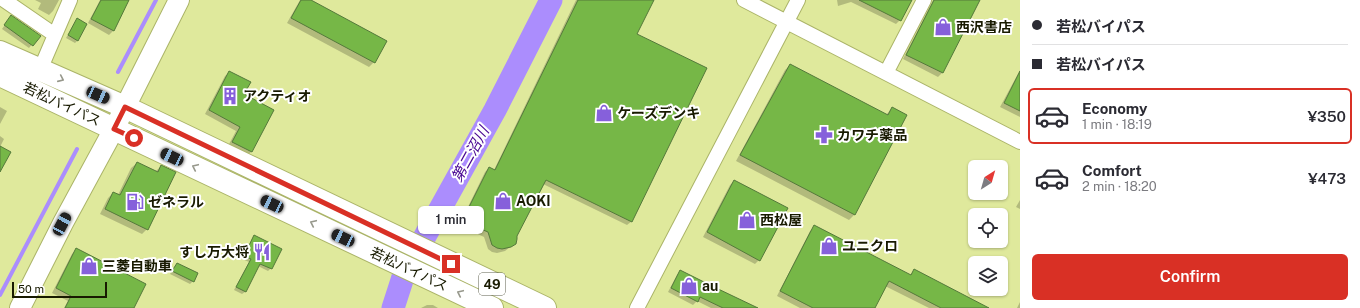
<!DOCTYPE html>
<meta charset="utf-8">
<style>
:root{--surface:#fff;--page:#f7f7f7;--text:#2b2b33;--muted:#7c7c81;--line:#e1e1e2;--accent:#d93025}
body{margin:0;font-family:"Public Sans","Noto Sans JP",sans-serif;background:var(--page);color:var(--text);height:100vh;display:flex;flex-direction:column;font-size:15px;white-space:nowrap}
*{box-sizing:border-box;margin:0}
p{font-size:13px;color:var(--muted)}
.icon{flex:none;width:22px;height:22px;fill:none;stroke:currentColor;stroke-width:2;stroke-linecap:round;stroke-linejoin:round}
.map{position:relative;flex:1;overflow:hidden}
.sheet{display:flex;flex-direction:column;background:var(--surface);width:340px}
.sheet>*{flex:none}
.guide{display:grid;align-content:center;height:88px;padding:0 12px;background:var(--surface)}
.needle{width:26px;rotate:37deg}
.controls{position:absolute;left:968px;top:160px;display:grid;gap:8px}
.controls a{display:grid;place-items:center;width:40px;height:40px;border-radius:6px;background:var(--surface);box-shadow:0 1px 3px #0004;font-size:20px}
.scale{position:absolute;left:12px;bottom:10px;width:95px;box-sizing:border-box;padding-left:4px;border:2px solid #181a00;border-top:0;font-size:11px;line-height:14px;white-space:nowrap;color:#181a00;-webkit-text-stroke:3px #fff;paint-order:stroke}
.end{position:absolute;width:18px;height:18px;margin:-9px;border:5px solid #d93025;background:#fff;box-shadow:0 0 0 2px #fff}
.from{border-radius:50%}
.bubble{position:absolute;height:28px;border-radius:6px;background:var(--surface);box-shadow:0 1px 3px #0004;font-size:13px;font-weight:600;line-height:28px;text-align:center}
.car{position:absolute;width:12px;height:24px;margin:-12px -6px;border-radius:5px;box-shadow:0 0 3px 1px #0007;background:linear-gradient(#222 24%,#8ab4d8 0 40%,#222 0 76%,#8ab4d8 0 86%,#222 0)}
.guide b{display:flex;align-items:center;gap:14px;height:38px;font-size:15px}
.guide b+b{border-top:1px solid var(--line)}
.guide i{width:10px;height:10px;background:var(--text)}
ul{padding:0;list-style:none}
li{display:flex;align-items:center;gap:12px;height:56px;margin:0 8px 6px;padding:0 4px;border:2px solid transparent;border-radius:6px}
li div{flex:1}
li b{display:block;font-size:15px}
li em{font-style:normal;font-weight:600}
li.active{border-color:var(--accent)}
li>.icon{width:36px;height:36px;stroke-width:1.5}
.cta{display:flex;gap:8px;margin-top:auto;padding:8px 12px}
.cta a{flex:1;height:46px;border-radius:6px;background:var(--accent);color:#fff;font-size:16px;font-weight:600;line-height:46px;text-align:center}
main{display:flex;flex:1;min-height:0}
.map>svg:first-child{display:block}
.shadow{fill:#0003}
.lines{fill:none;stroke-linecap:round;stroke-linejoin:round}
.stream{stroke:#ab8dfd;stroke-width:4}
.river{stroke:#ab8dfd;stroke-width:23}
.building{fill:#76b747;stroke:#54793b}
.street-casing{stroke:#abb468;stroke-width:16}
.secondary-casing{stroke:#abb468;stroke-width:22}
.highway-casing{stroke:#abb468;stroke-width:24}
.street{stroke:#fff;stroke-width:14}
.secondary{stroke:#fff;stroke-width:20}
.highway{stroke:#fff;stroke-width:22}
.oneway{stroke:#97988c}
.route{stroke:#d93025;stroke-width:5}
.labels{text-anchor:middle;dominant-baseline:central;stroke-width:4;stroke-linejoin:round;paint-order:stroke}
.shield{fill:#fff;stroke:#5d5f4c;stroke-width:1}
.shield-label{font-size:13px;font-weight:bold;fill:#181a00}
.poi-label{font-size:14px;font-weight:bold;fill:#181a00;stroke:#fff;text-anchor:start}
.street-label{font-size:14px;fill:#181a00;stroke:#fff}
.water-label{font-size:15px;font-style:italic;fill:#460390;stroke:#fff}
</style>
<main>
<div class="map">
<svg width="1020" height="308" viewBox="0 0 1020 308">
<rect width="100%" height="100%" fill="#dfe99c"/>
<path class="shadow" d="M35,0H59L53,11L49,15L38,9L41,3Z
M99,0H129L113,31L109,35L88,23L100,0Z
M300,0H309L374,62L369,67L287,23Z
M576,0H652L636,34L632,221L627,225L543,184L516,236L515,243L505,251L497,253L492,252L488,249L484,237L465,228L470,218L464,215L485,172L489,168L494,170Z
M837,0H911L900,20L896,24L851,2L838,6Z
M933,0H979L942,73L938,77L903,59Z
M9,19L39,36L29,48L2,29Z
M77,19L78,40L75,43L66,38Z
M790,65L886,115L892,108L905,115L854,215L849,220L736,161L785,70Z
M1020,70V117L1000,107Z
M230,72L243,95L273,110L251,152L247,156L228,146L236,131L205,114L225,76Z
M0,107L7,111L0,124Z
M0,136L4,139L0,147Z
M137,163L155,172L161,166L147,229L142,234L100,214L108,198L113,193L118,195L131,168Z
M734,181L759,260L755,264L703,237L730,185Z
M1020,200V209L1016,207Z
M815,227L909,276L914,271L987,308H929L885,286L874,308H800L777,296L810,231Z
M255,237L271,268L268,271L258,266L245,292L242,294L234,290L249,262L242,259L252,239Z
M76,250L133,308H64L68,301L52,293L72,254Z
M177,264L193,281L190,284L170,274Z
M681,271L749,308H711L697,301L693,305L668,292L677,275Z
M1020,302V308H1017Z
M427,305H433L438,308H421Z"/>
<g class="lines">
<path class="stream" d="M118,72L156,0
M0,295L77,149"/>
<path class="river" d="M393,308L404,274L495,110L551,0"/>
</g>
<path class="building" d="M101,0H129L114,31L91,19Z
M301,0H311L387,41L375,63L291,18Z
M578,0H654L637,34L707,68L632,222L546,180L517,236V239L516,244L511,247L502,249L497,248L492,245L488,232L469,224L474,214L467,211L489,167L495,170Z
M859,0H912L901,21Z
M934,0H980L943,73L906,55Z
M11,15L41,36L33,46L4,25Z
M77,18L87,24L78,41L68,35Z
M790,64L888,115L892,107L907,115L855,215L740,155Z
M229,71L251,82L244,94L274,110L252,152L232,142L240,127L209,110Z
M1020,71V111L1004,103Z
M0,146L11,152L0,172Z
M137,162L158,172L161,165L176,172L148,230L105,209L113,192L120,195Z
M734,180L788,208L760,261L707,232Z
M814,225L911,275L914,269L989,308H941L889,281L875,308H813L780,291Z
M254,235L282,249L272,269L260,264L246,292L236,287L251,259L244,256Z
M76,248L146,284L134,308H65L71,296L56,288Z
M177,263L198,273L194,282L172,271Z
M680,270L714,287L758,308H723L700,297L698,302L671,288Z"/>
<g class="lines">
<g class="street-casing">
<path id="street" d="M4,0L55,35
M744,0L1020,142
M40,70L70,0
M886,73L924,0
M637,308L798,0"/>
</g>
<g class="secondary-casing">
<path id="secondary" d="M20,308L63,223L114,129L179,0"/>
</g>
<g class="highway-casing">
<path id="highway" d="M0,52L125,107L545,308
M0,75L492,308"/>
</g>
<use href="#street" class="street"/>
<use href="#secondary" class="secondary"/>
<use href="#highway" class="highway"/>
</g>
<defs><path id="oneway-chevron" d="M-2-3.5L2.5 0L-2 3.5" fill="none" stroke-width="1.6" stroke-linecap="round" stroke-linejoin="round"/></defs>
<g class="oneway">
<use href="#oneway-chevron" transform="translate(61 79) rotate(24)"/>
<use href="#oneway-chevron" transform="translate(195 167) rotate(-155)"/>
<use href="#oneway-chevron" transform="translate(313 223) rotate(-155)"/>
<use href="#oneway-chevron" transform="translate(460 293) rotate(-155)"/>
</g>
<g class="lines">
<path class="route" d="M134,138L114,129L125,107L451,264"/>
</g>
<defs>
<g id="shop-bare" transform="scale(1.38)"><path d="M-5-2.5h2.3a2.7 3.5 0 0 1 5.4 0H5L5.5 6h-11ZM-1.5-2.5h3a1.5 2.3 0 0 0-3 0Z" fill="#8660db" stroke="#fff" stroke-width="2.5" paint-order="stroke"/></g>
<g id="building-bare" transform="scale(1.38)"><path d="M-4-6H4V6H1V3H-1V6H-4ZM-2.5-4.3h1.7v1.8h-1.7ZM.8-4.3h1.7v1.8H.8ZM-2.5-1h1.7V.8h-1.7ZM.8-1h1.7V.8H.8Z" fill="#8660db" stroke="#fff" stroke-width="2.5" paint-order="stroke"/></g>
<g id="pharmacy-bare" transform="scale(1.38)"><path d="M-2-6h4v4h4v4h-4v4h-4v-4h-4v-4h4Z" fill="#8660db" stroke="#fff" stroke-width="2.5" paint-order="stroke"/></g>
<g id="fuel-bare" transform="scale(1.38)"><path d="M-5.5-6h7V0h2V4h1.3V-2.5L3-4.5l.8-.8L6-3V5H2.5V1h-1V6h-7ZM-4.2-4.7v3.2H.2V-4.7Z" fill="#8660db" stroke="#fff" stroke-width="2.5" paint-order="stroke"/></g>
<g id="restaurant-bare" transform="scale(1.38)"><path d="M-5-6h1v4h1v-4h1v4h1v-4h1v5L-1.5 .5V6h-2V.5L-5-1ZM5-6V6H3V1.5H1.5Q1.5-4 5-6Z" fill="#8660db" stroke="#fff" stroke-width="2.5" paint-order="stroke"/></g>
</defs>
<g fill-rule="evenodd">
<use href="#shop-bare" x="943" y="27"/>
<use href="#building-bare" x="230" y="96"/>
<use href="#shop-bare" x="604" y="113"/>
<use href="#pharmacy-bare" x="824" y="135"/>
<use href="#shop-bare" x="503" y="201"/>
<use href="#fuel-bare" x="135" y="202"/>
<use href="#shop-bare" x="747" y="220"/>
<use href="#shop-bare" x="829" y="246"/>
<use href="#restaurant-bare" x="262" y="252"/>
<use href="#shop-bare" x="89" y="266"/>
<use href="#shop-bare" x="689" y="286"/>
</g>
<g class="labels">
<rect class="shield" x="479" y="273" width="26" height="22" rx="3"/>
<g class="shield-label">
<text x="492" y="284">49</text>
</g>
<g class="poi-label">
<text x="956" y="27">西沢書店</text>
<text x="243" y="96">アクティオ</text>
<text x="617" y="113">ケーズデンキ</text>
<text x="837" y="135">カワチ薬品</text>
<text x="516" y="201">AOKI</text>
<text x="148" y="202">ゼネラル</text>
<text x="760" y="220">西松屋</text>
<text x="842" y="246">ユニクロ</text>
<text x="249" y="252" text-anchor="end">すし万大将</text>
<text x="102" y="266">三菱自動車</text>
<text x="702" y="286">au</text>
</g>
<g class="street-label">
<text transform="translate(62 104) rotate(25)">若松バイパス</text>
<text transform="translate(409 269) rotate(25)">若松バイパス</text>
</g>
<g class="water-label">
<text transform="translate(470 154) rotate(-61)">第二沼川</text>
</g>
</g>
</svg>
<div class="controls">
<a><svg class="needle" viewBox="-14 -14 28 28"><path d="M0-13l5 13h-10z" fill="#e53935"/><path d="M0 13l5-13h-10z" fill="#7c7c81"/></svg></a>
<a><svg class="icon" aria-label="locate" viewBox="0 0 24 24"><circle cx="12" cy="12" r="6"/><path d="M12 2v4M12 18v4M2 12h4M18 12h4"/></svg></a>
<a><svg class="icon" aria-label="layers" viewBox="0 0 24 24"><path d="M12 4l9 5-9 5-9-5zM3 14l9 5 9-5"/></svg></a>
</div>
<div class="scale">50 m</div>
<i class="end from" style="left:134px;top:138px"></i>
<i class="end" style="left:451px;top:264px"></i>
<div class="bubble" style="left:418px;top:206px;width:66px">1 min</div>
<i class="car" style="left:98px;top:95px;rotate:114deg"></i>
<i class="car" style="left:172px;top:157px;rotate:295deg"></i>
<i class="car" style="left:272px;top:204px;rotate:295deg"></i>
<i class="car" style="left:62px;top:224px;rotate:28deg"></i>
<i class="car" style="left:343px;top:238px;rotate:295deg"></i>
</div>
<section class="sheet">
<div class="guide">
<b><i class="from"></i>若松バイパス</b>
<b><i></i>若松バイパス</b>
</div>
<ul>
<li class="active"><svg class="icon" aria-label="car" viewBox="0 0 24 24"><path d="M5 17H2v-5l4-1 3-4h7l3 4 3 1v5h-3M9 17h6M6 11h13"/><circle cx="7" cy="17" r="2"/><circle cx="17" cy="17" r="2"/></svg><div><b>Economy</b><p>1 min · 18:19</p></div><em>¥350</em></li>
<li><svg class="icon" aria-label="car" viewBox="0 0 24 24"><path d="M5 17H2v-5l4-1 3-4h7l3 4 3 1v5h-3M9 17h6M6 11h13"/><circle cx="7" cy="17" r="2"/><circle cx="17" cy="17" r="2"/></svg><div><b>Comfort</b><p>2 min · 18:20</p></div><em>¥473</em></li>
</ul>
<div class="cta"><a>Confirm</a></div>
</section>
</main>
